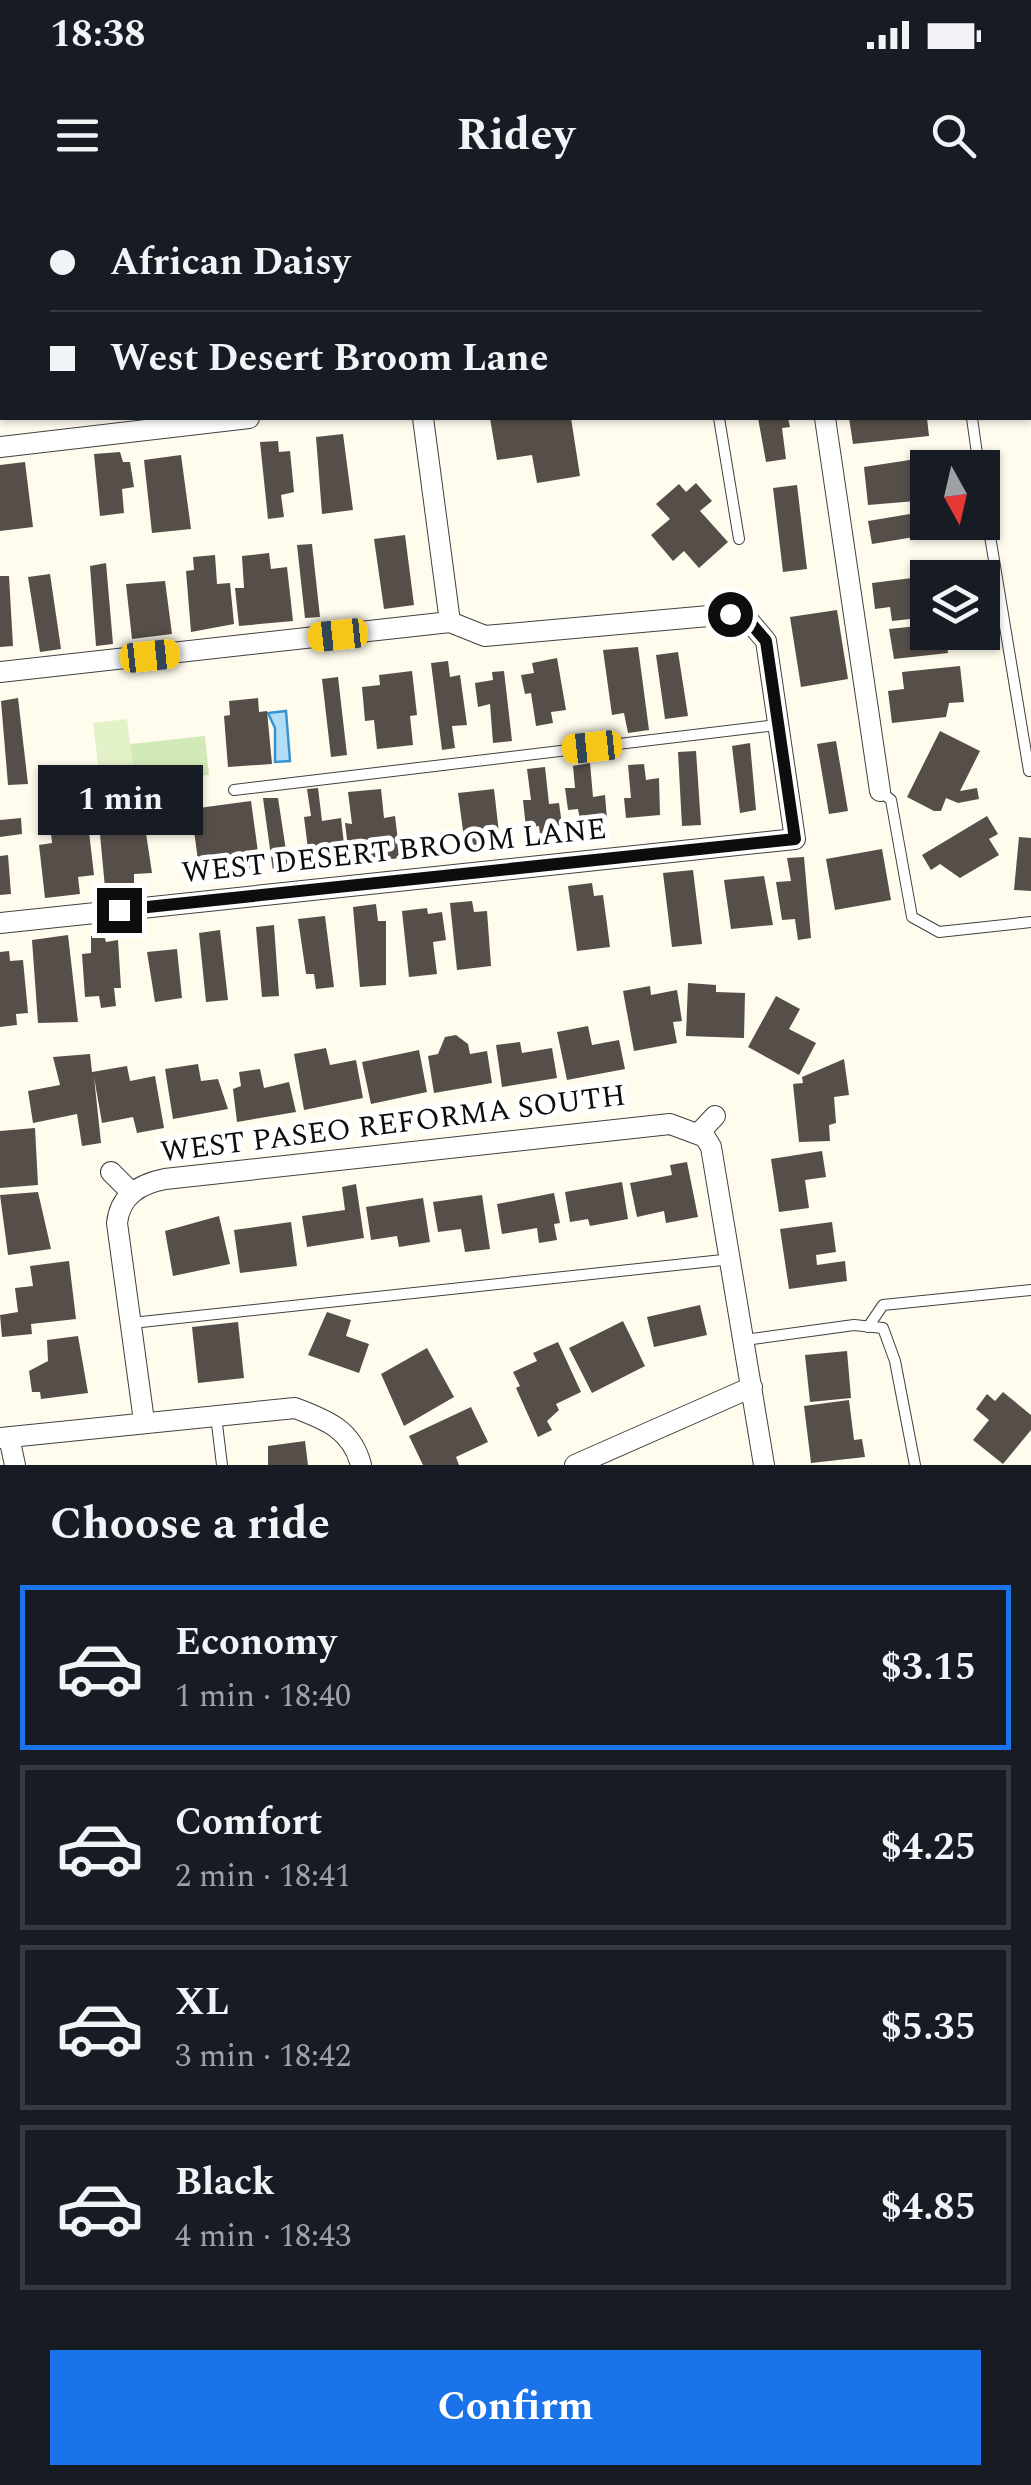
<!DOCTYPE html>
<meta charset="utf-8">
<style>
:root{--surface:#171b24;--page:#242831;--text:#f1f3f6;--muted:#9ea1a6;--line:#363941;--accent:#1a73e8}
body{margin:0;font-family:Spectral,serif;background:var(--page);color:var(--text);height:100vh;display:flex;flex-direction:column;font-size:38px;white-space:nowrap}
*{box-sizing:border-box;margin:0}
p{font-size:32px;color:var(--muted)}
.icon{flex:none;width:55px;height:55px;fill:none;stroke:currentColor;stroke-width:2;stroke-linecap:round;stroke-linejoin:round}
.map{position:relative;height:1265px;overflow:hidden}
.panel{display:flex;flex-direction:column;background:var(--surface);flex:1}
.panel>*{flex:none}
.top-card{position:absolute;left:0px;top:0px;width:1032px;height:220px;box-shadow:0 2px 8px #0004;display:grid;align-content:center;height:220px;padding:0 50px;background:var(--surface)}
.needle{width:65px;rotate:172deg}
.controls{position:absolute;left:910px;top:250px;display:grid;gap:20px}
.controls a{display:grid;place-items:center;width:90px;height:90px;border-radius:0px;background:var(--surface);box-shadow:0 2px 8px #0004;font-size:50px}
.end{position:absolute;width:45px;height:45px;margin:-22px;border:12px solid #0d0d0d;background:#fff;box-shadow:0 0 0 5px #fff}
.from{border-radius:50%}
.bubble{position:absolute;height:70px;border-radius:0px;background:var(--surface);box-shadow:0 2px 8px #0004;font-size:32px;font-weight:700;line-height:70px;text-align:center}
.car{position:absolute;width:30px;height:60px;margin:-30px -15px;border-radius:12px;box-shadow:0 0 8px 2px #0007;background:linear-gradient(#f5c518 24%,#345 0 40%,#f5c518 0 76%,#345 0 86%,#f5c518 0)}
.top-card b{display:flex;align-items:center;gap:35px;height:95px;font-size:38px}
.top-card b+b{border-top:2px solid var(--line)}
.top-card i{width:25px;height:25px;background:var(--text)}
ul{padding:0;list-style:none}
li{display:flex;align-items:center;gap:30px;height:165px;margin:0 20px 15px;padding:0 30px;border:5px solid var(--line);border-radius:0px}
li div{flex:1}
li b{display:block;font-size:38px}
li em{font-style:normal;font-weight:700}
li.on{border-color:var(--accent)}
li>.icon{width:90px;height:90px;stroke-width:1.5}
h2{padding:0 50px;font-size:45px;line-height:120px}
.cta{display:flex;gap:20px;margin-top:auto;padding:20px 50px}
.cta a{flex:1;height:115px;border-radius:0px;background:var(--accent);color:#fff;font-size:40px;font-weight:700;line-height:115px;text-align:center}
.status{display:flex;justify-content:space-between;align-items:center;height:70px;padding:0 50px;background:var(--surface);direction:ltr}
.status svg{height:28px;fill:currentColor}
header{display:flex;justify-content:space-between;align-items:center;height:130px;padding:0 50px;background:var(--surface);font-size:45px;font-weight:700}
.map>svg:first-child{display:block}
.green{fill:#d2eab7}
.pitch{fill:#e3f1c9}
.water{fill:#b1ddf7;stroke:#3793d0;stroke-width:2.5}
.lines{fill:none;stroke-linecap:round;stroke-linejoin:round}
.stream{stroke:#3793d0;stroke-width:8}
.building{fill:#564e49}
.service-casing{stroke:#404040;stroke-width:12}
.minor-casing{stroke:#404040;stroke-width:22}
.tertiary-casing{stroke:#404040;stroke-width:28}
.service{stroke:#fff;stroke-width:10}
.minor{stroke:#fff;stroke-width:20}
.tertiary{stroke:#fff;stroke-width:25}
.route{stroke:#0d0d0d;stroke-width:12}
.labels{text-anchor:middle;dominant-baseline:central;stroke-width:10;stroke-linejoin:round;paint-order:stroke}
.street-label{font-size:30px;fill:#0d0d0d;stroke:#fff}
</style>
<div class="status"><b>18:38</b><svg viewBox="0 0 49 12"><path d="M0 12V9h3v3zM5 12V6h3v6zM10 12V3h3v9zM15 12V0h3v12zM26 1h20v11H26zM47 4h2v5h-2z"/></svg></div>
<header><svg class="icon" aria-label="menu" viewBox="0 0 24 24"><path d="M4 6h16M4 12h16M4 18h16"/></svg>Ridey<svg class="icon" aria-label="search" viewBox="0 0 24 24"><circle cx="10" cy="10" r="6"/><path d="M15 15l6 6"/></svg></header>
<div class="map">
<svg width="1031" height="1265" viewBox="0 0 1031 1265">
<rect width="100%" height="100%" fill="#fffcee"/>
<path class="green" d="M205,536L209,575L135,583L130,544Z"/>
<path class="pitch" d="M127,519L135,583L101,587L93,523Z"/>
<path class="water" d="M286,511L290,561L275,562V528L268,513Z"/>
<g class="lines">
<path class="stream" d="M0,76H2"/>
</g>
<path class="building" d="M490,218H571L580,276L537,283L532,255L497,260Z
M758,218H788L790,227L782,228L786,259L766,262Z
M849,218H927L929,236L853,244Z
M343,234L353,310L322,314L316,237Z
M278,241L279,252L290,251L294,292L281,295L284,317L268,319L260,242Z
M120,252L123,262H130L134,287L122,289L124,313L100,316L94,254Z
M181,255L191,329L152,333L144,260Z
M929,257L928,300L868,305L864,267Z
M25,262L33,327L0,331V265Z
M696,283L712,301L700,311L728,342L699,368L684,351L673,361L651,335L670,319L656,304L679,284L686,292Z
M797,285L807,369L783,372L773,288Z
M928,311V322H942L944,332L872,344L868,321Z
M405,335L414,405L384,409L374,339Z
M312,344L320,417L305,418L297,345Z
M269,353L271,369L287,367L293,421L239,426L235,388H244L242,356Z
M215,355L217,384L230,383L234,424L191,432L186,371L194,370L193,357Z
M106,363L113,444L96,446L90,366Z
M50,374L61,449L40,452L28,377Z
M0,376H9L13,446L0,447Z
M928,376V417L892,421L890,407L875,409L872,383Z
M165,381L172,434L132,439L126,384Z
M837,410L848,479L801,487L790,417Z
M928,425V432H945L948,453L894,459L889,429Z
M638,447L649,530L628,533L624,513L612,515L603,450Z
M678,452L688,516L665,519L656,455Z
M557,458L566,510L551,512L553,523L536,526L531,493L525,494L521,475L534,473L532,463Z
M448,461L450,477L460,475L467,525L452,526L455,548L442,550L431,463Z
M960,466L964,502L949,503L946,517L892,523L888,491L904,489L902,472Z
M412,471L417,515L410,516L413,545L377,549L374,520L365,521L362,487L380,485L379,475Z
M504,471L512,541L493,543L490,504L478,507L475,483L493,480L492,472Z
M338,477L347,555L331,557L322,479Z
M18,498L28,584L8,585L1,501Z
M258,498L259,512L267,511L272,564L228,567L224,516L230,515L229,501Z
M940,531L980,551L960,591L977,588L979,599L958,603L946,598L941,611H934L907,597Z
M836,541L848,611L829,614L817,544Z
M750,543L756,610L740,613L732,546Z
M696,551L701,625L682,626L678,552Z
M590,563L593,597L605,595L607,619L595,620L596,630L582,631L578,609L568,610L565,588H575L573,566Z
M644,564L646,580L659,578L660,615L626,618L624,598H631L628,565Z
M545,567L549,604L559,603L562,625L551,626L552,642L541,643L539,626L526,628L523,600H531L527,569Z
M318,588L322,621L341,618L344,644L308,649L304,617L311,616L307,589Z
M381,589L384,618L395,616L400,658L350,664L345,623L352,624L348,592Z
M494,589L500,642L465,646L458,593Z
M263,598H278L289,670L273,671Z
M251,601L260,667L200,675L191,609Z
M86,606L94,675L78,677L80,694L45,698L39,645L52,643L50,624L74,621L72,607Z
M98,613H125L129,635L146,633L152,673L134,674V686L105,688Z
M987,616L998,634L989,639L999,655L960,678L940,664L931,670L922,655Z
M21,618L22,634L0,637V620Z
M1019,637L1031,638V691L1014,690Z
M882,649L891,700L835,710L826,659Z
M8,655L11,694L0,695V656Z
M804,657L811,738L798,740L795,719L782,720L776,682L791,681L787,658Z
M693,670L702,744L672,747L663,673Z
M764,676L773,725L731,729L724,680Z
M592,683L594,696L603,695L610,747L577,751L568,686Z
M472,701L474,712L487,711L491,766L457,770L450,703Z
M376,704L378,721H386V785L360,787L353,707Z
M427,708L428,714L442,712L446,740L433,742L437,774L409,777L402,711Z
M325,716L334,787L316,789L314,774H306L298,719Z
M274,725L279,796L262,797L256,727Z
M220,730L228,800L206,802L199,733Z
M68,735L78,822L38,823L32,740Z
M104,735L106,742L118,740L121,788H114L116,806L101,808L99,796L85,797L82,754L91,753V736Z
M177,749L182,798L155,802L147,752Z
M9,751L10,761L23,760L28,813L16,814L17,825L0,827V752Z
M688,783L716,785V792L745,793L744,838L686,836Z
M650,786L651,795L677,790L682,821L673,822L677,843L634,851L623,791Z
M776,796L800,809L789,829L816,843L799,875L748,847Z
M588,826L592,845L619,840L625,869L567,880L557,832Z
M456,835L468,844L470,854L487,851L492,883L434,893L428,856L438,854L445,837Z
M520,842L522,853L552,848L557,878L502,887L496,845Z
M326,848L330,865L356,860L363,898L304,910L294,854Z
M419,850L427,892L371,904L362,862Z
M90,854L92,872L127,866L130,881L155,876L164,928L137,933L133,917L102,923L94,877L101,943L82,946L77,914L33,923L28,891L60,885L53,857Z
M844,859L849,895L834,897L836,923L829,925L830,941L799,942L793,884L803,883L802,877Z
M198,864L201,881L218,879L228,909L173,919L165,869Z
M260,869L264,888L289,882L296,912L237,922L233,889L241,886L239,872Z
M35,928L38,985L0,988V931Z
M822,951L826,977L805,980L809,1008L779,1012L771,959Z
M687,962L698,1017L666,1023L664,1011L637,1017L630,983L672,975L670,965Z
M622,982L628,1019L590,1026L588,1019L570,1022L565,992Z
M356,984L364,1038L307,1047L302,1016L345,1010L342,987Z
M38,992L51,1049L8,1055L0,995Z
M554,993L560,1023L554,1024L557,1040L539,1043L537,1028L502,1034L497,1004Z
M482,995L490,1049L465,1052L461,1029L438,1032L433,1002Z
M423,998L430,1042L399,1047L397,1036L371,1040L366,1007Z
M219,1016L230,1064L173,1076L165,1031Z
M291,1022L297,1066L240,1073L234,1030Z
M832,1022L836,1052L816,1055L817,1065L845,1061L847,1081L789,1089L780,1029Z
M69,1061L76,1119L31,1124L32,1134L2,1137L0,1115L18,1112L15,1088L33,1086L30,1066Z
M700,1105L707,1135L654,1147L647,1117Z
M327,1112L351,1120L346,1136L369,1144L359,1173L308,1155Z
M623,1121L645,1166L592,1193L569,1148Z
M238,1122L244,1178L198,1183L192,1127Z
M78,1136L88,1193L41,1199L40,1192H32L29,1171L48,1161L47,1140Z
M558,1142L581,1192L556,1204L559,1210L547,1221L552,1230L538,1237L516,1188L520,1186L513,1172L537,1161L533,1153Z
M427,1148L454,1197L404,1226L381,1174Z
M847,1151L851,1198L810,1202L805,1155Z
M1003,1192L1031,1215V1230L1003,1264L973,1240L989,1220L976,1209L987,1194L995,1201Z
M849,1200L854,1240L862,1239L865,1257L811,1263L804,1206Z
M471,1207L488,1242L456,1257L459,1265H423L409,1236Z
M305,1241L308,1265H268V1246Z"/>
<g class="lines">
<g class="service-casing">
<path id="service" d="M177,0V2
M256,0V2
M392,0V2
M474,0V2
M671,0V2
M735,0V2
M831,0V2
M949,0V2
M549,2L567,0
M0,57H2
M719,218L739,339
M972,218L979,268
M982,288L1029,571
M234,590L777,525
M880,591L891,600L912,717L939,732L1031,722
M132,1123L732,1059
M868,1127L883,1105L1031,1090
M745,1140L854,1125L883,1128L895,1161L915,1265
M216,1216L222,1265"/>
</g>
<g class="minor-casing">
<path id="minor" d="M423,218L450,422
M825,218L880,591
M0,247L249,218
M0,472L450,422L485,436L731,414L749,421L766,441L795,639L0,723
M698,934L715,916
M111,972L131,992
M144,1221L117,1023C120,995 140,984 165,979L670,924L705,937L711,947L764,1265
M9,1237L15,1265
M0,1238L295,1208C327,1220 352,1230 361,1265
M575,1265L752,1187"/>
</g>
<g class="tertiary-casing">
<path id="tertiary" d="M1002,2L1023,0
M0,109L2,108"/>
</g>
<use href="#service" class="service"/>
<use href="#minor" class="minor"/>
<use href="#tertiary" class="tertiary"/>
</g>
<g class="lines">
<path class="route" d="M119,710L795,639L766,441L749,421L730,414"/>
</g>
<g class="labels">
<g class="street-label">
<text transform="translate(394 651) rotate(-6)">WEST DESERT BROOM LANE</text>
<text transform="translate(393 924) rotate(-7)">WEST PASEO REFORMA SOUTH</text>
</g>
</g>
</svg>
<div class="controls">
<a><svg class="needle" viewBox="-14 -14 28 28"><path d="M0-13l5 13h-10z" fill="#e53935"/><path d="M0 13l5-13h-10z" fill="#9ea1a6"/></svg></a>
<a><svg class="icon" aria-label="layers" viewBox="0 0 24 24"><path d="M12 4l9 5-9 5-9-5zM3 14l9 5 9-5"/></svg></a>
</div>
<i class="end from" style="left:730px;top:414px"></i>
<i class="end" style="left:119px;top:710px"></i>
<div class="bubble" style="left:38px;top:565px;width:165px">1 min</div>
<i class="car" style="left:338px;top:435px;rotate:264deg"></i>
<i class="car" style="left:150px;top:456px;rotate:84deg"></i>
<i class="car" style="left:592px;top:547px;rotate:264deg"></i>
<div class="top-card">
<b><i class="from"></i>African Daisy</b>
<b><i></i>West Desert Broom Lane</b>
</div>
</div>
<section class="panel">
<h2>Choose a ride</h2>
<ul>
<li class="on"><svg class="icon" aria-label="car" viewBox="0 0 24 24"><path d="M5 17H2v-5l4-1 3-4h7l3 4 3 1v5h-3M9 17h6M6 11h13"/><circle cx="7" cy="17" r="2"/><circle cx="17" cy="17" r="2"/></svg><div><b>Economy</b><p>1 min · 18:40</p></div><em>$3.15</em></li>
<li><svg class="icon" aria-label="car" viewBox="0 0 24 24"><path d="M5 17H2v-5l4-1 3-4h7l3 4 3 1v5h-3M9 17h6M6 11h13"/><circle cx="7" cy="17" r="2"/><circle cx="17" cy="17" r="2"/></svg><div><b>Comfort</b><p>2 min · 18:41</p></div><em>$4.25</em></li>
<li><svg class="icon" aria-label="car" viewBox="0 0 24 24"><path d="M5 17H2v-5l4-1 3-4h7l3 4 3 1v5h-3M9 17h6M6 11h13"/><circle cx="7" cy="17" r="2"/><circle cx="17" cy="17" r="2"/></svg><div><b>XL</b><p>3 min · 18:42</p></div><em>$5.35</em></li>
<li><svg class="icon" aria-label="car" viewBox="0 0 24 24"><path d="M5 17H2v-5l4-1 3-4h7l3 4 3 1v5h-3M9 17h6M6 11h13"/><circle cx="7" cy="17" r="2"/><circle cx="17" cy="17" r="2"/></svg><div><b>Black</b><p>4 min · 18:43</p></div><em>$4.85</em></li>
</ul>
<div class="cta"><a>Confirm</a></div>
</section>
